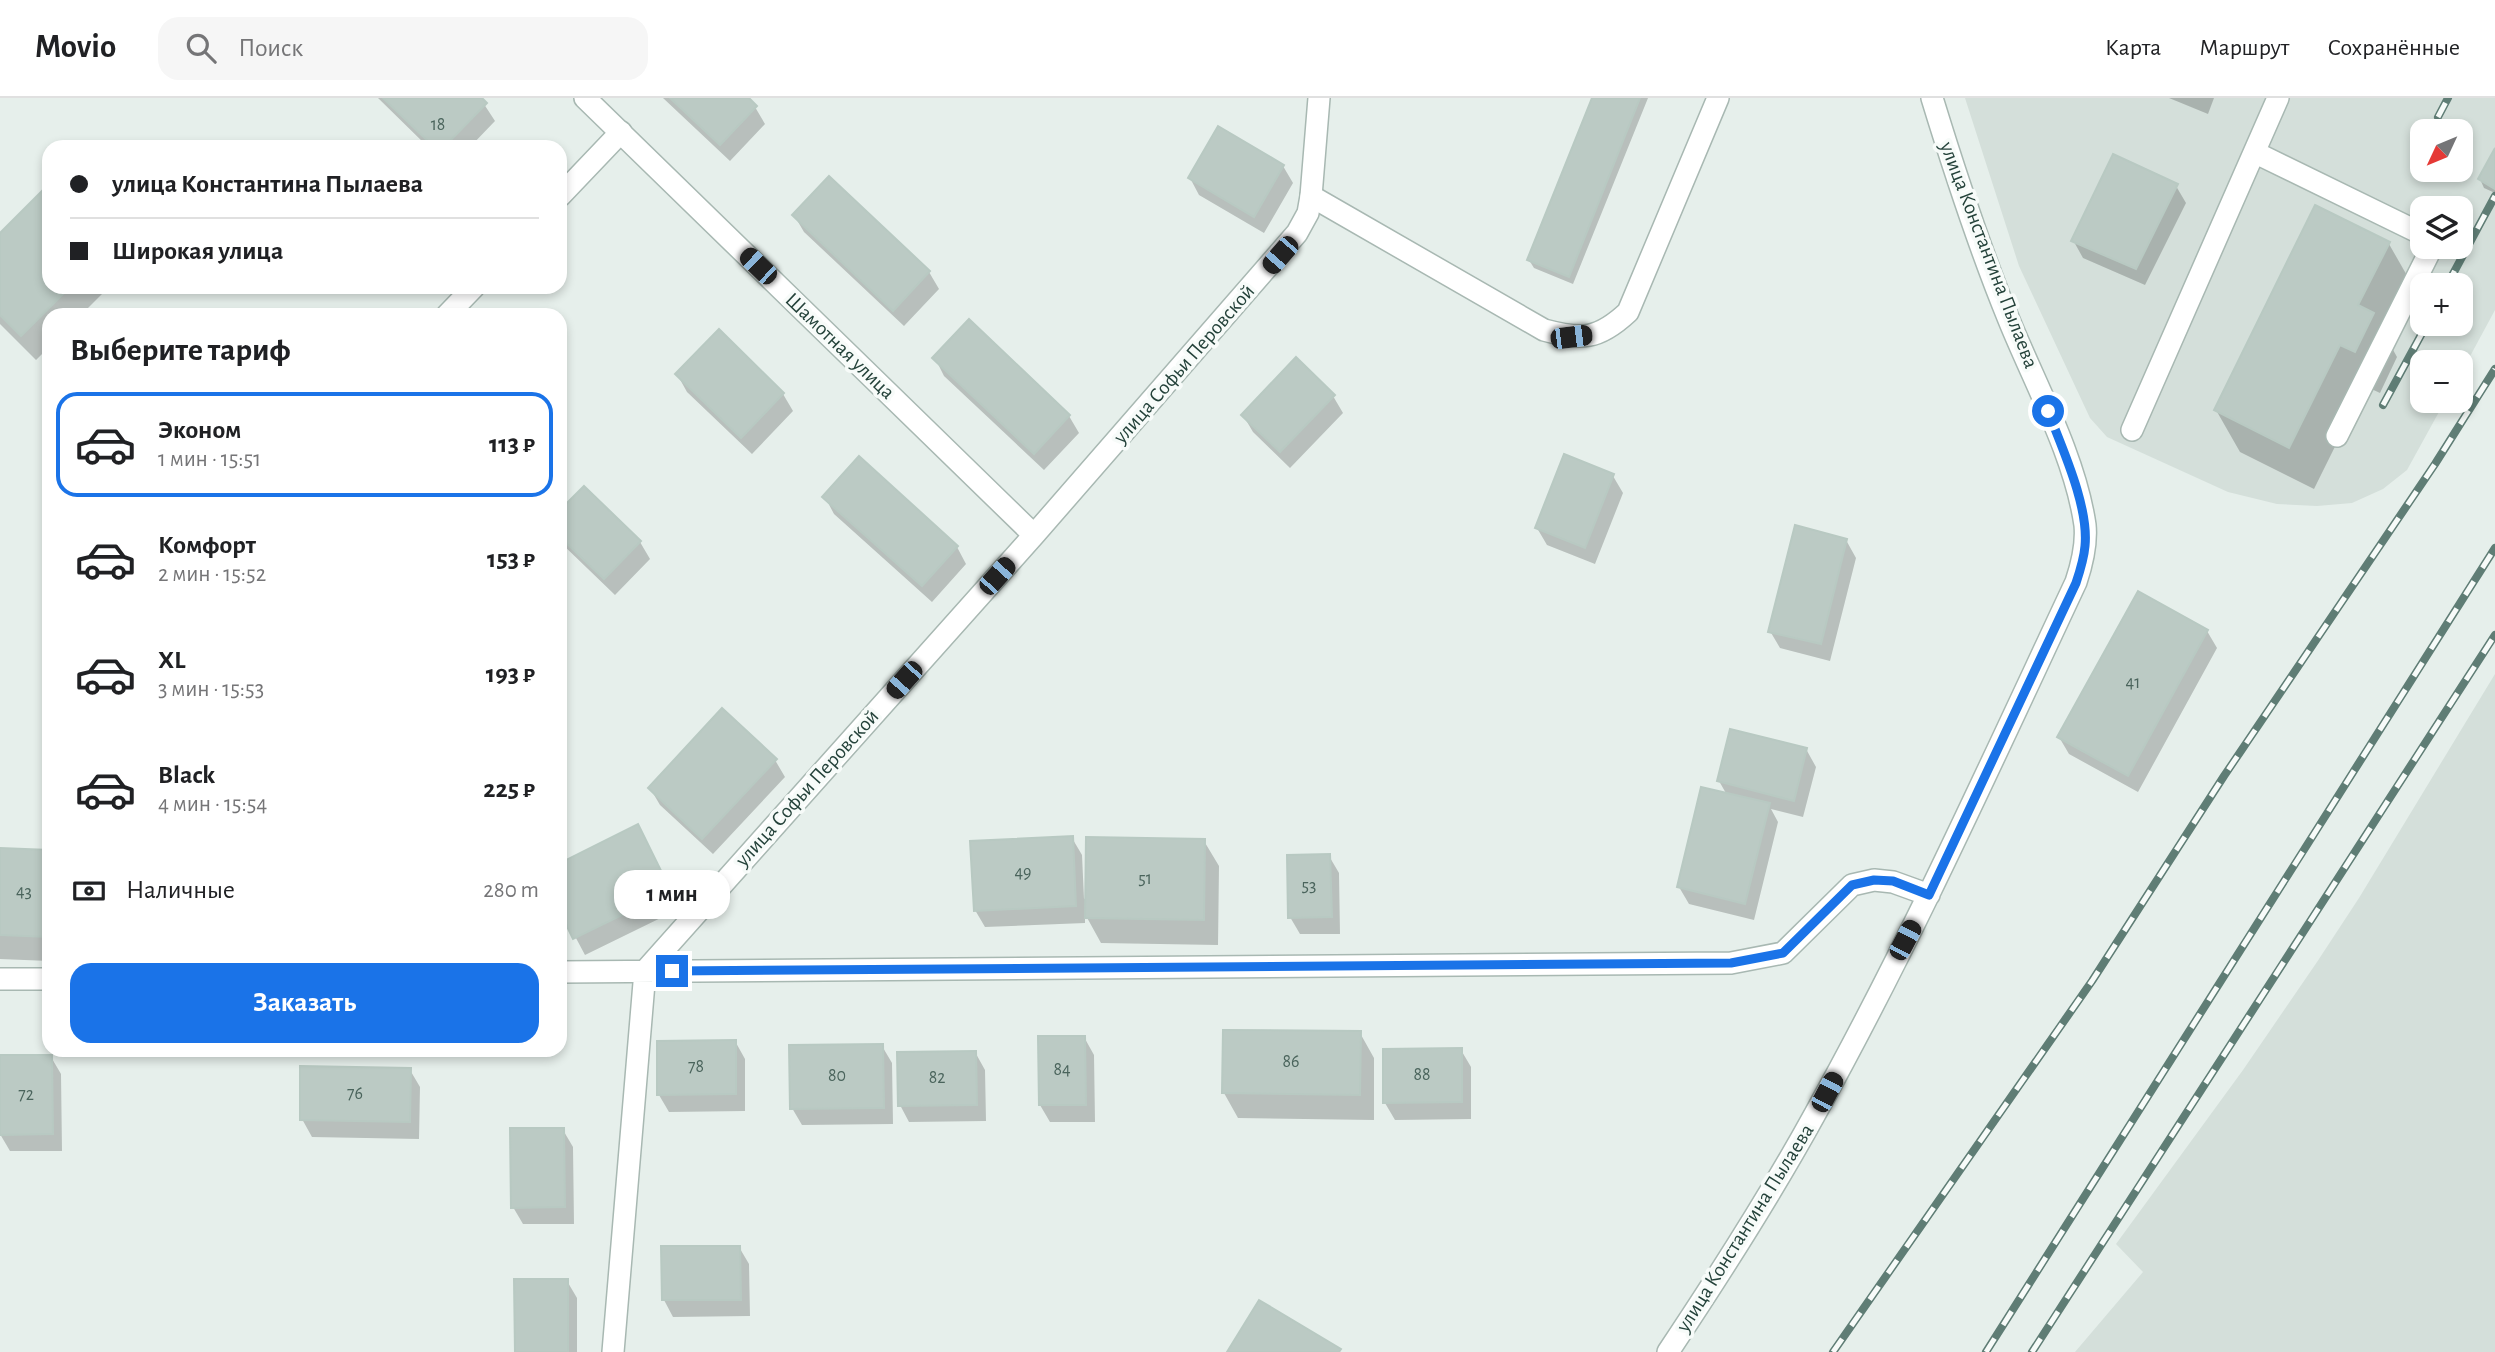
<!DOCTYPE html>
<html lang="ru">
<meta charset="utf-8">
<style>
:root{--surface:#fff;--page:#f6f6f6;--text:#202124;--muted:#757577;--line:#e0e0e0;--accent:#1a73e8}
body{margin:0;font-family:"Alegreya Sans",sans-serif;background:var(--page);color:var(--text);height:100vh;display:flex;flex-direction:column;font-size:26px;white-space:nowrap}
*{box-sizing:border-box;margin:0}
p{font-size:23px;color:var(--muted)}
.icon{flex:none;width:38px;height:38px;fill:none;stroke:currentColor;stroke-width:2;stroke-linecap:round;stroke-linejoin:round}
.map{position:relative;flex:1;overflow:hidden}
.drawer{position:absolute;left:42px;top:210px;width:525px;height:749px;display:flex;flex-direction:column;background:var(--surface);border-radius:21px;box-shadow:0 4px 10px #0003}
.drawer>*{flex:none}
.top-card{position:absolute;left:42px;top:42px;width:525px;height:154px;border-radius:21px;box-shadow:0 4px 10px #0003;display:grid;align-content:center;height:154px;padding:0 28px;background:var(--surface)}
.needle{width:46px;rotate:226deg}
.buttons{position:absolute;left:2410px;top:21px;display:grid;gap:14px}
.buttons a{display:grid;place-items:center;width:63px;height:63px;border-radius:14px;background:var(--surface);box-shadow:0 4px 10px #0003;font-size:35px}
.end{position:absolute;width:32px;height:32px;margin:-16px;border:9px solid #1a73e8;background:#fff;box-shadow:0 0 0 4px #fff}
.from{border-radius:50%}
.bubble{position:absolute;height:49px;border-radius:21px;background:var(--surface);box-shadow:0 4px 10px #0003;font-size:23px;font-weight:700;line-height:49px;text-align:center}
.car{position:absolute;width:21px;height:42px;margin:-21px -10px;border-radius:9px;box-shadow:0 0 5px 2px #0007;background:linear-gradient(#222 24%,#8ab4d8 0 40%,#222 0 76%,#8ab4d8 0 86%,#222 0)}
.top-card b{display:flex;align-items:center;gap:24px;height:66px;font-size:26px}
.top-card b+b{border-top:2px solid var(--line)}
.top-card i{width:18px;height:18px;background:var(--text)}
ul{padding:0;list-style:none}
li{display:flex;align-items:center;gap:21px;height:105px;margin:0 14px 10px;padding:0 14px;border:4px solid transparent;border-radius:21px}
li div{flex:1}
li b{display:block;font-size:26px}
li em{font-style:normal;font-weight:700}
li.selected{border-color:var(--accent)}
li>.icon{width:63px;height:63px;stroke-width:1.5}
h2{padding:0 28px;font-size:32px;line-height:84px}
.pay{display:flex;align-items:center;gap:18px;height:77px;padding:0 28px;font-size:26px}
.pay p{margin-inline-start:auto}
.cta{display:flex;gap:14px;margin-top:auto;padding:14px 28px}
.cta a{flex:1;height:80px;border-radius:21px;background:var(--accent);color:#fff;font-size:28px;font-weight:700;line-height:80px;text-align:center}
header{display:flex;align-items:center;gap:42px;box-sizing:border-box;height:98px;padding:0 35px;background:var(--surface);border-bottom:2px solid var(--line)}
header strong{font-size:33px}
nav{display:flex;gap:38px;margin-inline-start:auto;font-size:24px}
.search{width:490px;height:63px;background:var(--page);display:flex;align-items:center;gap:18px;box-sizing:border-box;padding:0 24px;border-radius:21px;color:var(--muted);font-size:26px}
.map>svg:first-child{display:block}
.built{fill:#d4dfda;fill-rule:evenodd}
.shadow{fill:#0003}
.building{fill:#bbcac4;stroke:#b8c9c2;stroke-width:2}
.lines{fill:none;stroke-linecap:round;stroke-linejoin:round}
.service-casing{stroke:#a8b8b2;stroke-width:24}
.minor-casing{stroke:#a8b8b2;stroke-width:24}
.service{stroke:#fff;stroke-width:21}
.minor{stroke:#fff;stroke-width:21}
.rail-casing{stroke:#5f7d75;stroke-width:8}
.rail{stroke:#f7fbf9;stroke-width:5;stroke-dasharray:16;stroke-linecap:butt}
.route{stroke:#1a73e8;stroke-width:9}
.labels{text-anchor:middle;dominant-baseline:central;stroke-width:7;stroke-linejoin:round;paint-order:stroke}
.number-label{font-size:18px;fill:#4a645c}
.street-label{font-size:21px;fill:#24423a;stroke:#f7fbf9}
</style>
<header>
<strong>Movio</strong>
<div class="search"><svg class="icon" aria-label="search" viewBox="0 0 24 24"><circle cx="10" cy="10" r="6"/><path d="M15 15l6 6"/></svg>Поиск</div>
<nav><a>Карта</a><a>Маршрут</a><a>Сохранённые</a></nav>
</header>
<div class="map">
<svg width="2495" height="1254" viewBox="0 0 2495 1254">
<rect width="100%" height="100%" fill="#e6efeb"/>
<path class="built" d="M1965,0H2495V212L2461,275L2460,264H2422V303H2445L2407,372L2383,391L2352,405L2317,408L2277,406L2228,394L2107,339L2090,320L2019,168ZM2422,33H2460V72H2422ZM2422,110H2460V149H2422ZM2422,187H2460V226H2422Z
M2495,576V1254H2075L2143,1174L2116,1146L2243,972L2317,864L2359,800Z"/>
<path class="shadow" d="M378,0H480L495,23L470,49H428Z
M663,0H746L755,9L765,26L730,63Z
M1594,0H1648L1573,186L1534,170L1529,162Z
M2169,0H2214L2208,16Z
M2495,54V95L2484,90L2480,81Z
M1283,68L1293,85L1264,135L1199,97L1190,80Z
M829,80L929,174L939,191L904,228L804,134L794,117Z
M2176,88L2186,105L2145,187L2083,160L2073,142Z
M0,138L49,189H109L81,217H49V249L36,262L0,226Z
M2389,146L2413,188L2387,241L2397,259L2380,295L2365,288L2314,391L2240,354L2216,312Z
M935,260L1069,318L1079,335L1044,372L944,278Z
M677,276L783,296L793,313L752,356L687,294Z
M1333,298L1343,315L1290,370L1253,334L1243,317Z
M1613,378L1623,395L1595,466L1547,447L1537,430Z
M825,399L957,449L966,466L932,504L834,416Z
M560,415L640,444L650,461L615,497L560,444Z
M1846,442L1856,460L1830,563L1780,550L1770,533Z
M2207,533L2217,550L2138,694L2069,656L2059,639Z
M1806,651L1816,669L1803,719L1771,711L1778,724L1754,822L1689,806L1679,789L1727,697L1719,683Z
M775,662L785,679L713,756L660,707L650,690Z
M1072,740L1082,757L1084,801L1204,743L1219,768L1218,847L1101,845L1085,816V825L985,829L975,812Z
M648,746L679,811L585,857L560,810V767Z
M0,752L49,754V863L0,861Z
M1329,758L1339,775L1340,836H1300L1290,819Z
M1360,935L1374,960V1022L1238,1020L1224,995Z
M1084,939L1094,957L1095,1024H1050L1040,1007Z
M735,943L745,961V1013L669,1014L659,997Z
M882,948L892,965L893,1026L802,1027L792,1010Z
M1461,952L1471,969V1021L1395,1022L1385,1005Z
M975,954L985,972L986,1023L909,1024L900,1007Z
M0,959H51L61,976L62,1053H10L0,1036Z
M410,972L420,989L419,1041L312,1039L302,1021Z
M563,1032L573,1049L574,1126H523L513,1109Z
M739,1149L749,1166L750,1218L673,1219L664,1202Z
M567,1183L577,1200V1254H516Z"/>
<path class="building" d="M383,0H482L487,5L444,49H434Z
M670,0H749L757,8L720,47Z
M1592,0H1640L1569,179L1527,162Z
M1218,28L1284,67L1254,119L1188,80Z
M2495,50V91L2478,81Z
M2113,56L2178,86L2136,171L2071,143Z
M829,78L930,173L893,213L792,117Z
M49,86V189H70L21,238L0,217V135Z
M2315,107L2390,144L2358,207L2374,215L2355,254L2340,247L2289,350L2214,312Z
M969,221L1070,317L1034,356L932,260Z
M719,231L784,295L741,340L675,276Z
M1296,259L1335,297L1280,354L1241,317Z
M1564,356L1614,376L1585,450L1535,430Z
M859,358L958,448L922,488L822,399Z
M584,388L641,443L604,481L560,439V412Z
M1795,427L1847,441L1821,546L1768,534Z
M2138,493L2208,532L2128,678L2057,639Z
M722,610L777,661L702,741L648,690Z
M1730,631L1807,650L1794,703L1717,683Z
M1701,689L1770,705L1745,806L1677,789Z
M638,726L671,793L573,841L560,814V765Z
M1073,738L1076,808L974,813L970,743Z
M1086,739L1205,741L1204,822L1085,820Z
M0,750L49,752V839L0,837Z
M1330,756L1332,819L1288,820L1287,757Z
M1223,932L1361,933L1360,997L1222,995Z
M1038,938H1085L1086,1007H1039Z
M736,942V996L657,997V943Z
M883,946L884,1010L790,1011L789,947Z
M1462,950V1004L1383,1005V951Z
M976,953L977,1007L898,1008L897,954Z
M0,957H52L53,1036L0,1037Z
M300,968L411,970L410,1024L300,1022Z
M510,1030H564L565,1109L511,1110Z
M661,1148H740L741,1202H662Z
M514,1181H568V1254H515Z
M1259,1202L1341,1251L1339,1254H1227Z"/>
<g class="lines">
<g class="service-casing">
<path id="service" d="M2256,55L2422,136
M560,98L621,34
M1311,98L1544,232C1582,242 1598,242 1628,214L1718,0
M447,217L474,189
M2132,332L2278,0
M2337,338L2429,155V149"/>
</g>
<g class="minor-casing">
<path id="minor" d="M585,0L1034,437
M560,874L1731,865L1783,855L1852,787L1874,782L1893,784L1929,797
M0,881H49
M613,1254L645,873L1034,437L1297,135L1308,115L1311,98L1319,0
M1668,1254C1720,1176 1770,1098 1815,1016C1911,843 1992,663 2076,484C2082,466 2087,447 2085,427C2075,358 2035,286 2009,222C1979,149 1955,75 1932,0"/>
</g>
<use href="#service" class="service"/>
<use href="#minor" class="minor"/>
<g class="rail-casing">
<path id="rail" d="M2438,19L2448,0
M2447,187L2495,98
M2383,307L2427,226
M1833,1254L2092,883L2224,678L2435,366L2495,271
M1986,1254L2495,450
M2032,1254L2495,537"/>
</g>
<use href="#rail" class="rail"/>
</g>
<g class="lines">
<path class="route" d="M672,873L1731,865L1783,855L1852,787L1874,782L1893,783L1929,797L2076,485C2080,473 2084,460 2085,448C2089,408 2062,350 2048,313"/>
</g>
<g class="labels">
<g class="number-label">
<text x="438" y="27">18</text>
<text x="2133" y="585">41</text>
<text x="1023" y="775">49</text>
<text x="1145" y="781">51</text>
<text x="1309" y="788">53</text>
<text x="24" y="794">43</text>
<text x="1291" y="964">86</text>
<text x="696" y="969">78</text>
<text x="1062" y="972">84</text>
<text x="1422" y="977">88</text>
<text x="837" y="978">80</text>
<text x="937" y="980">82</text>
<text x="355" y="996">76</text>
<text x="26" y="997">72</text>
</g>
<g class="street-label">
<text transform="translate(1989 157) rotate(69)">улица Константина Пылаева</text>
<text transform="translate(840 248) rotate(44)">Шамотная улица</text>
<text transform="translate(1184 266) rotate(-49)">улица Софьи Перовской</text>
<text transform="translate(807 690) rotate(-48)">улица Софьи Перовской</text>
<text transform="translate(1745 1130) rotate(-58)">улица Константина Пылаева</text>
</g>
</g>
</svg>
<div class="buttons">
<a><svg class="needle" viewBox="-14 -14 28 28"><path d="M0-13l5 13h-10z" fill="#e53935"/><path d="M0 13l5-13h-10z" fill="#757577"/></svg></a>
<a><svg class="icon" aria-label="layers" viewBox="0 0 24 24"><path d="M12 4l9 5-9 5-9-5zM3 14l9 5 9-5"/></svg></a>
<a>+</a>
<a>−</a>
</div>
<i class="end from" style="left:2048px;top:313px"></i>
<i class="end" style="left:672px;top:873px"></i>
<div class="bubble" style="left:614px;top:772px;width:116px">1 мин</div>
<i class="car" style="left:1280px;top:157px;rotate:221deg"></i>
<i class="car" style="left:758px;top:168px;rotate:314deg"></i>
<i class="car" style="left:1571px;top:239px;rotate:83deg"></i>
<i class="car" style="left:997px;top:478px;rotate:42deg"></i>
<i class="car" style="left:904px;top:582px;rotate:222deg"></i>
<i class="car" style="left:1905px;top:842px;rotate:28deg"></i>
<i class="car" style="left:1827px;top:994px;rotate:28deg"></i>
<div class="top-card">
<b><i class="from"></i>улица Константина Пылаева</b>
<b><i></i>Широкая улица</b>
</div>
<section class="drawer">
<h2>Выберите тариф</h2>
<ul>
<li class="selected"><svg class="icon" aria-label="car" viewBox="0 0 24 24"><path d="M5 17H2v-5l4-1 3-4h7l3 4 3 1v5h-3M9 17h6M6 11h13"/><circle cx="7" cy="17" r="2"/><circle cx="17" cy="17" r="2"/></svg><div><b>Эконом</b><p>1 мин · 15:51</p></div><em>113 ₽</em></li>
<li><svg class="icon" aria-label="car" viewBox="0 0 24 24"><path d="M5 17H2v-5l4-1 3-4h7l3 4 3 1v5h-3M9 17h6M6 11h13"/><circle cx="7" cy="17" r="2"/><circle cx="17" cy="17" r="2"/></svg><div><b>Комфорт</b><p>2 мин · 15:52</p></div><em>153 ₽</em></li>
<li><svg class="icon" aria-label="car" viewBox="0 0 24 24"><path d="M5 17H2v-5l4-1 3-4h7l3 4 3 1v5h-3M9 17h6M6 11h13"/><circle cx="7" cy="17" r="2"/><circle cx="17" cy="17" r="2"/></svg><div><b>XL</b><p>3 мин · 15:53</p></div><em>193 ₽</em></li>
<li><svg class="icon" aria-label="car" viewBox="0 0 24 24"><path d="M5 17H2v-5l4-1 3-4h7l3 4 3 1v5h-3M9 17h6M6 11h13"/><circle cx="7" cy="17" r="2"/><circle cx="17" cy="17" r="2"/></svg><div><b>Black</b><p>4 мин · 15:54</p></div><em>225 ₽</em></li>
</ul>
<div class="pay"><svg class="icon" aria-label="cash" viewBox="0 0 24 24"><path d="M3 7h18v10H3z"/><circle cx="12" cy="12" r="2"/></svg>Наличные<p>280 m</p></div>
<div class="cta"><a>Заказать</a></div>
</section>
</div>
